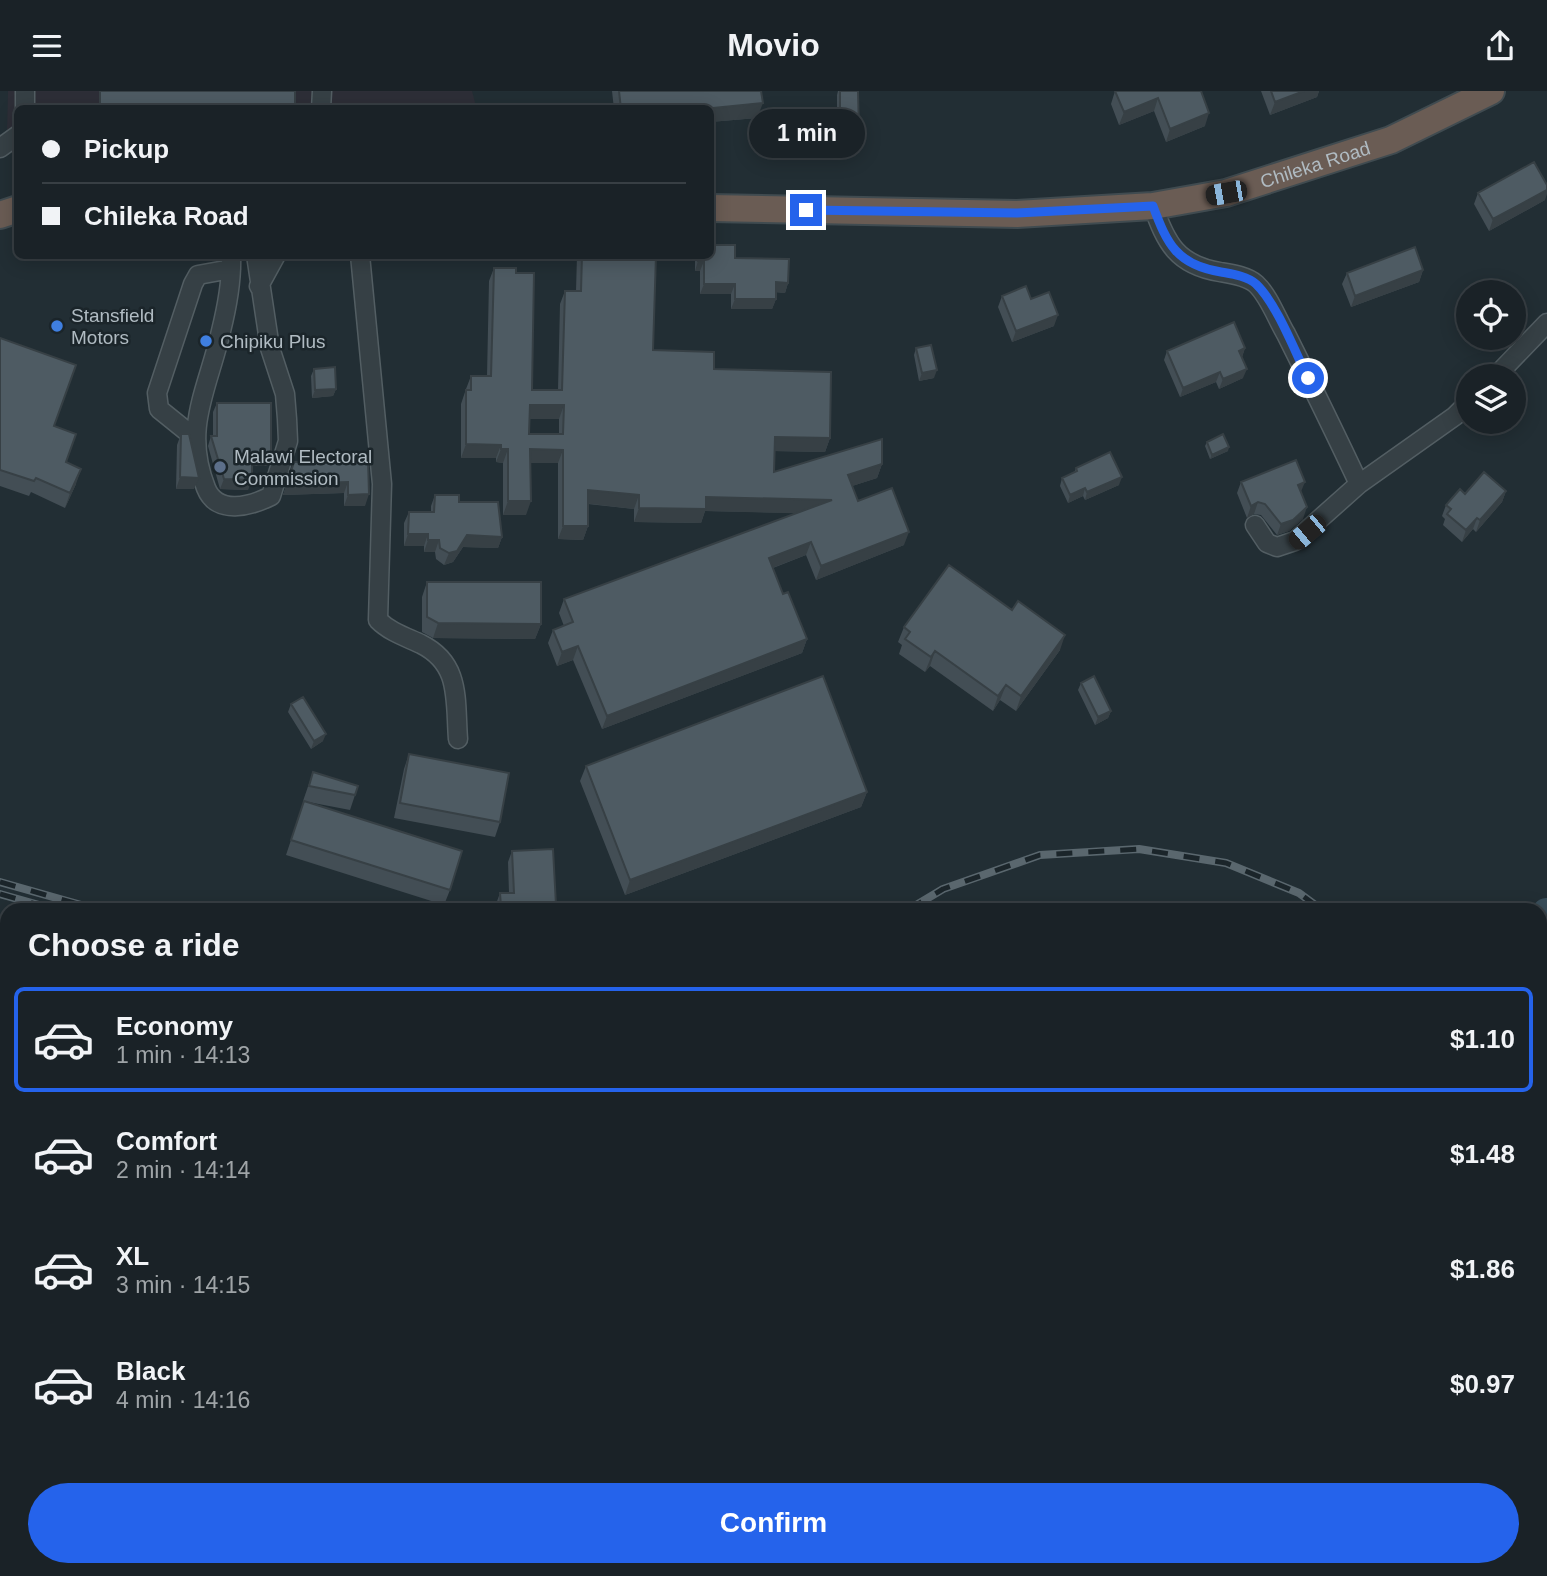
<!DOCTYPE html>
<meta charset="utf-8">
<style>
:root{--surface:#1a2227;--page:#272f33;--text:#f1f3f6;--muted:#9fa4a7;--line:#383f44;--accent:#2563eb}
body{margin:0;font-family:Helvetica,sans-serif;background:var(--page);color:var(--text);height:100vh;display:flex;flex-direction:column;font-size:26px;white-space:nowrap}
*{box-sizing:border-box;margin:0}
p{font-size:23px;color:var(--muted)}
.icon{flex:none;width:38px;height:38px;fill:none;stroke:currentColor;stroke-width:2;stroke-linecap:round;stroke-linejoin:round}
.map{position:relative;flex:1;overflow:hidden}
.drawer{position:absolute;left:0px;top:812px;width:1547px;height:674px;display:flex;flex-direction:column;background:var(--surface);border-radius:21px 21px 0 0;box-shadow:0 4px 18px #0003,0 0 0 2px var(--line)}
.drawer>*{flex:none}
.guide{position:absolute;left:14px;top:14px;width:700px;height:154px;border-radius:10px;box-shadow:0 4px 18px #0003,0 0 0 2px var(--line);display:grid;align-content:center;height:154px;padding:0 28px;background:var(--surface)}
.fabs{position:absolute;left:1456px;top:189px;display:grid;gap:14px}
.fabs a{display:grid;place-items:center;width:70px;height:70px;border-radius:50%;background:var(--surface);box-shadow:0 4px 18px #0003,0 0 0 2px var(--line);font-size:35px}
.end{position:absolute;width:32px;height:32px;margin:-16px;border:9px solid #2563eb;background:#fff;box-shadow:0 0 0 4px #fff}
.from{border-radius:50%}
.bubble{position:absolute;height:49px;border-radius:24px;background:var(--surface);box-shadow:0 4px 18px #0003,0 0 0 2px var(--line);font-size:23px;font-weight:600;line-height:49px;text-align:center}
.car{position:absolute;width:21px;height:42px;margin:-21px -10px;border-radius:9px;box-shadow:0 0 5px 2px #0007;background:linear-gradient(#222 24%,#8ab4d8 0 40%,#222 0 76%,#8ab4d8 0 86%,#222 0)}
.guide b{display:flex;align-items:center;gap:24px;height:66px;font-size:26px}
.guide b+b{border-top:2px solid var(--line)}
.guide i{width:18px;height:18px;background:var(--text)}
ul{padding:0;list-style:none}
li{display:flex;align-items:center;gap:21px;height:105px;margin:0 14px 10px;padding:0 14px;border:4px solid transparent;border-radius:10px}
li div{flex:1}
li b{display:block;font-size:26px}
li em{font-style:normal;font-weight:600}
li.selected{border-color:var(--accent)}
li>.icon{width:63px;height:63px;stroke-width:1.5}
h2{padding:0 28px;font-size:32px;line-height:84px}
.action{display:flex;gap:14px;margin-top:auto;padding:14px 28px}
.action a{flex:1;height:80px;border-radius:42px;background:var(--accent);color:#fff;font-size:28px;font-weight:600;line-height:80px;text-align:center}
header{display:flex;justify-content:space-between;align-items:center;height:91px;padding:0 28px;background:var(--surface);font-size:32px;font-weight:600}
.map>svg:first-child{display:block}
.medical{fill:#2d2e37}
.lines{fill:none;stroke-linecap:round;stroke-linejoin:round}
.river{stroke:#384d59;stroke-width:32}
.minor-casing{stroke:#535e63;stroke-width:21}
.highway-casing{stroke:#404b50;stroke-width:30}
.minor{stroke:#364045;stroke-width:18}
.highway{stroke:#6a5c54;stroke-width:26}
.rail-casing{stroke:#5a676e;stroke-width:8}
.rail{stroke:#1b252a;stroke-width:5;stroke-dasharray:16;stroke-linecap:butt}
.wall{fill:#434e55;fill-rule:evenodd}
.shaded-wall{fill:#374045}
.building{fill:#4e5b63;stroke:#374045;stroke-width:2;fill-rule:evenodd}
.route{stroke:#2563eb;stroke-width:9}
.shop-dot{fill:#3f7fe0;stroke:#1b252a;stroke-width:2.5}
.service-dot{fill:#5c6f8a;stroke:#1b252a;stroke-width:2.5}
.labels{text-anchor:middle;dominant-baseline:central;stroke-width:5;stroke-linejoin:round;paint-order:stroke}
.street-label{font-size:19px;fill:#b0bbc2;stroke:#1b252a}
.poi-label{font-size:19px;fill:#b0bbc2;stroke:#1b252a;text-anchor:start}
</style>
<header><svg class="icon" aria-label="menu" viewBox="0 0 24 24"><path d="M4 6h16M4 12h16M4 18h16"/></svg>Movio<svg class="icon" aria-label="share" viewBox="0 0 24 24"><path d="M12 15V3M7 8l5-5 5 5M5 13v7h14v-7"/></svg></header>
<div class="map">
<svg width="1547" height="1485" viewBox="0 0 1547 1485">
<rect width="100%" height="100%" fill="#222e34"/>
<path class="medical" d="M8,0H472L475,11L474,18H18L17,55L7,42Z"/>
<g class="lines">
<path class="river" d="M1540,831L1547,823
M0,1139L7,1141
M1097,1479L1104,1485"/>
<g class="minor-casing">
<path id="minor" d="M25,18V0
M321,18L322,0
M0,57L18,44
M1153,115C1166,152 1177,174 1220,181C1232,183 1247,185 1256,193C1269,205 1277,228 1286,243C1311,293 1335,342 1359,393
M231,164C232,189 227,216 221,240C208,298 182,337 206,397C217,425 251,415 271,405L288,350L287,328L285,303L270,257L256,164
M360,164L382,393L378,529C390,541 406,546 421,553C461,573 455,608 458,648
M259,195L276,164
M1496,285L1547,232
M195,347L159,318L157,302L193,193L198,184L231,178
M1255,434L1267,452L1277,456L1295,450L1359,393L1455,325L1468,312
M0,887L7,889
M361,1479L371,1485
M35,1485L56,1479"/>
</g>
<g class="highway-casing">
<g id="highway">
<path id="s1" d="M710,117L1017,123L1153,115L1226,102L1391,49L1491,0"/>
<path d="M0,124L18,118"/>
</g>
</g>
<use href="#minor" class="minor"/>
<use href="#highway" class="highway"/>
<g class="rail-casing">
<path id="rail" d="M0,791L99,819
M0,803L57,819
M908,819L943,798L1040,764L1139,758L1226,772L1299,802L1322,819
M1540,1017L1547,1023"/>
</g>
<use href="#rail" class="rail"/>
</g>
<path class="wall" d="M99,0H295V18H99Z
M612,0H761L757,27L710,31V18H614Z
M838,0H858L859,39L856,47H837V4Z
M1115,0H1201L1205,35L1166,51L1154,20L1119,34L1111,13Z
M1261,0H1319L1317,6L1270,24Z
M1478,102L1545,109L1489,140L1474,113Z
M577,164H656L653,259L714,278L830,347L825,361L774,360V381L882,373L877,387L852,395L858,410L904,454L816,489L806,464L773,477L783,503L807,548L802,562L602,638L573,569L557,575L548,552L553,539L564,535L559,522L564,508L798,422L705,420L701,432L634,431V418L588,413V435L583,449L558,448V372H530L526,424H503V372L496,371V367H461V313L466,298L471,285H487L489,190L494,177L516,182L532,299H558L560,213L565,200H576ZM529,328H559V343H529Z
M695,164H710L788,192L785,202L776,201V208L772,218H731V203H700V180H695Z
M1423,179L1419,191L1351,216L1342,193L1347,182Z
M1002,205L1031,208L1054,235L1012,251L998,216Z
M0,247L54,335L66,371L76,393L65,417L31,401L29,405L0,395Z
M916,257L934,287L919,290L914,264Z
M1245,257L1242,266L1243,287L1219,298L1216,291L1180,306L1164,269L1167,260Z
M314,278L336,298L333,305L312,307L311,285Z
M217,312L271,365L267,375H252L248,399L220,398L208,355L211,345H213V321Z
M181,343L194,398H176L177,354Z
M1207,351L1228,360L1210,368L1205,355Z
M368,368L365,415H344V402L283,404L294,371Z
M1076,377L1119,394L1085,409L1083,405L1068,412L1060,395L1062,387L1074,382Z
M1241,391L1301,401L1303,428L1289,440L1277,444L1261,424L1254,423L1247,427L1237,402Z
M1506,400L1502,411L1476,441L1473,438L1462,451L1443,434L1445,428L1442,425L1446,414L1465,403Z
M435,404L459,411L502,446L498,457L463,456L453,471L444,474L436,468L435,461H424V455H404V432L409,421H431V415Z
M427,491L541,533L535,548L433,547L422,541V506Z
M904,536L1060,559L1016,620L1000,609L993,620L930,575L925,581L899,563L902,554L898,551Z
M1081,592L1111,620L1108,627L1095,634L1078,599Z
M291,613L323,650L311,658L288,621Z
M409,663L500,731L495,746L394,727L404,678Z
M586,675L867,701L861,716L625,804L580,690Z
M313,681L355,704L350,719L303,710Z
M304,710L450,799L444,814L286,764Z
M512,760L554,819H496V813L500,802H509L508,771Z
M1547,1143V1309L1545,1310L1540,1301Z
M7,1305V1456H5L0,1437V1307Z
M472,1479H539L516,1485H473Z
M742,1479H844L855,1485H753Z
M1244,1479H1290L1292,1485H1245Z
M1327,1479H1433L1431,1485H1328Z"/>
<path class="shaded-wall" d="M1304,0H1319L1317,6L1270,24L1275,11Z
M1158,7L1154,20L1119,34L1124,21Z
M763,12L757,27L710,31V18H703Z
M1209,22L1205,35L1166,51L1170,38Z
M840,39H859L856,47H837Z
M1547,99V103L1545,109L1489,140L1493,128Z
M698,170H704L700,180H695Z
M1423,179L1419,191L1351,216L1355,205Z
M776,191L788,192L785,202L772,201Z
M704,193H735L731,203H700Z
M735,208H776L772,218H731Z
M1058,224L1054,235L1012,251L1016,240Z
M1245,257L1242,266L1239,260Z
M1247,278L1243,287L1219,298L1223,288Z
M937,279L934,287L919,290L922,282Z
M1220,281L1216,291L1180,306L1183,297Z
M336,298L333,305L312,307L315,299Z
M530,314H564L559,328H525Z
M775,346L830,347L825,361L770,360Z
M466,353L501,354L496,367H461Z
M1229,356L1228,360L1210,368L1212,364Z
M501,358H508L503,372L496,371Z
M530,358L563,359L558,372H525Z
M252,365H271L267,375H248Z
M882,373L877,387L843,398L848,384Z
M81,378L76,393L65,417L70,402Z
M180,386L199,387L194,398H176Z
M1122,386L1119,394L1085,409L1087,401Z
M224,388L252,389L248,399L220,398Z
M348,391L344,402L283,404L287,393Z
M1305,391L1300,403L1298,394Z
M1085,397L1083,405L1068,412L1070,404Z
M588,399L639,404L634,418L583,412Z
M1506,400L1502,411L1476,441L1480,429Z
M369,403L365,415H344L348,404Z
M706,406L832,409L828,423L705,420L701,432L634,431L639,417Z
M508,410H531L526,424H503Z
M1258,411L1254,423L1247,427L1251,415Z
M1307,416L1303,428L1289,440L1277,444L1281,433Z
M1477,427L1473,438L1462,451L1466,439Z
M563,435H588L583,449L558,448Z
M909,441L904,454L816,489L821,475Z
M408,443H428L424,455H404Z
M467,444L502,446L498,457L463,456L453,471L444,474L449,462Z
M428,449H439L435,461H424Z
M811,451L806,464L764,480L769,467Z
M438,532L541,533L535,548L433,547Z
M1065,544L1060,559L1016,620L1021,605Z
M807,548L802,562L602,638L607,625Z
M578,555L573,569L557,575L562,561Z
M935,560L930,575L925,581L931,566Z
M1006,594L1000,609L993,620L998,605Z
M1111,620L1108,627L1095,634L1098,626Z
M326,643L323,650L311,658L314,650Z
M867,701L861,716L625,804L630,789Z
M556,814L554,819H500L501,816Z
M1546,1286L1540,1301V1289Z
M489,1479H539L516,1485H480L482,1481Z
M1430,1479H1433L1431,1485H1401Z"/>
<path class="building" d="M100,0H295V18H100Z
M619,0H761L763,12L703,18H621Z
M840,0H858L859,39H840Z
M1115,0H1201L1209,22L1170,38L1158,7L1124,21Z
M1271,0H1304L1275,11Z
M1534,71L1547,94V99L1493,128L1478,102Z
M710,154H735V167L789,168L788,192L776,191V208H735V193H704V170H698V164H710Z
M1415,156L1423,179L1355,205L1347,182Z
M582,164H656L653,259L714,261V278L831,281L830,347L775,346L774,381L882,348V373L848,384L858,410L892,397L909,441L821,475L811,451L769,467L783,503L788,501L807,548L607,625L578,555L562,561L553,539L573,531L564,508L832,409L706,406V418L639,417V404L588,399V435H563V359L530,358L531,410H508V358H501V354L466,353V299H471V285H491L494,177H516V182H534L532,299H562L565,200H581ZM530,314H564L563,343H529Z
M1026,195L1031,208L1049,201L1058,224L1016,240L1002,205Z
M1234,231L1245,257L1239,260L1247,278L1223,288L1220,281L1183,297L1167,260Z
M0,247L76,274L54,335L76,343L66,371L81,378L70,402L36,387L34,390L0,379Z
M931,254L937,279L922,282L916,257Z
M335,276L336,298L315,299L314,278Z
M217,312H271V365H252V389L224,388L211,345H217Z
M181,343H189L199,387L180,386Z
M1223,343L1229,356L1212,364L1207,351Z
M1110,361L1122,386L1087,401L1085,397L1070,404L1062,387L1077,380L1076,377Z
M368,368L369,403L348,404V391L287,393L294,371Z
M1296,369L1305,391L1298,394L1307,416L1293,429L1281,433L1265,413L1258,411L1251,415L1241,391Z
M1484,381L1506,400L1480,429L1477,427L1466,439L1447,423L1451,418L1446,414L1460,398L1465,403Z
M435,404H459V411H498L502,446L467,444L457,460L449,462L440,457L439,449H428V443H408L409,421H434Z
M949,474L1012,519L1018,510L1065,544L1021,605L1006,594L998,605L935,560L931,566L905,548L910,541L904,536Z
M427,491H541V533L438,532L427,526Z
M823,585L867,701L630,789L586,675Z
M1094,585L1111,620L1098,626L1081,592Z
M303,606L326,643L314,650L291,613Z
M409,663L509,682L500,731L400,712Z
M313,681L358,695L355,704L309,695Z
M304,710L462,760L450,799L291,749Z
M553,758L556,814L501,816L500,802H514L512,760Z
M1540,1129L1547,1143V1289L1546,1286L1540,1289Z
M7,1305V1428L0,1403V1307Z
M256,1479H281L291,1485H252Z
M608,1479H611L621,1485H604Z
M652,1479H653L663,1485H648Z
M773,1479H844L855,1485H784Z
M1253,1479H1290L1292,1485H1254Z
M1335,1479H1430L1401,1485H1337Z"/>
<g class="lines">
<path class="route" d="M806,119L1017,122L1153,115C1167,153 1177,174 1221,181C1232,183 1247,185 1256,193C1277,213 1295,261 1308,287"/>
</g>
<g class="shop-dot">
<circle cx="57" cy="235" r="7"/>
<circle cx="206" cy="250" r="7"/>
</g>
<circle class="service-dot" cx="220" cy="376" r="7"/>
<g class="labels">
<g class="street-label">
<text stroke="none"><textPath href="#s1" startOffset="611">Chileka Road</textPath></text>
</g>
<g class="poi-label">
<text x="71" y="224">Stansfield<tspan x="71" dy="22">Motors</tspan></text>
<text x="220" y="250">Chipiku Plus</text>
<text x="234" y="365">Malawi Electoral<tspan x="234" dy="22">Commission</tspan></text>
</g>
</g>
</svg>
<div class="fabs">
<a><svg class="icon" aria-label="locate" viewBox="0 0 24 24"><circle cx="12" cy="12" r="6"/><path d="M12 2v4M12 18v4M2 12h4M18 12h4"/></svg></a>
<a><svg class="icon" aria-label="layers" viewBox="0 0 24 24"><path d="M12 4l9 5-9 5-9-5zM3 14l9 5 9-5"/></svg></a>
</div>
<i class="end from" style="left:1308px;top:287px"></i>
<i class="end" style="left:806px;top:119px"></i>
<div class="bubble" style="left:749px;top:18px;width:116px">1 min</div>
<i class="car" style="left:1226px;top:102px;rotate:260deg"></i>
<i class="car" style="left:1307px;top:441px;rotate:230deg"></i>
<div class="guide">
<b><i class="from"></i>Pickup</b>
<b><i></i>Chileka Road</b>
</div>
<section class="drawer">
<h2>Choose a ride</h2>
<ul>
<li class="selected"><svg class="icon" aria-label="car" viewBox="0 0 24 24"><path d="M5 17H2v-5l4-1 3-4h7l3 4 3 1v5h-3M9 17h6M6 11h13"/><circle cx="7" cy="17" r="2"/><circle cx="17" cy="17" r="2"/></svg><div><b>Economy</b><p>1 min · 14:13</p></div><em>$1.10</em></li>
<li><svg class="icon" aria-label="car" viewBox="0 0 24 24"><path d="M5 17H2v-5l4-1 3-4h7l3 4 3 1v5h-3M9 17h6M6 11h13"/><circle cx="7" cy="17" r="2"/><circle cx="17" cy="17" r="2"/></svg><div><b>Comfort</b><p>2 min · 14:14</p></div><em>$1.48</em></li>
<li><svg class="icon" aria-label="car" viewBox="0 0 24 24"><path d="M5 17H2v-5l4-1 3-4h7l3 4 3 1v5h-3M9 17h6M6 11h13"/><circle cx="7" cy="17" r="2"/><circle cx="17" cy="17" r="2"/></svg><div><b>XL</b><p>3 min · 14:15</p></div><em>$1.86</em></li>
<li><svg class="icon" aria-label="car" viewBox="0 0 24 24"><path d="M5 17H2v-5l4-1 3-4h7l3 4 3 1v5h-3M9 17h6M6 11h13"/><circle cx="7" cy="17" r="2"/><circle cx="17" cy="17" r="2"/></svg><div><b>Black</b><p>4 min · 14:16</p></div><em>$0.97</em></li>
</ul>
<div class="action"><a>Confirm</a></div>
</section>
</div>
